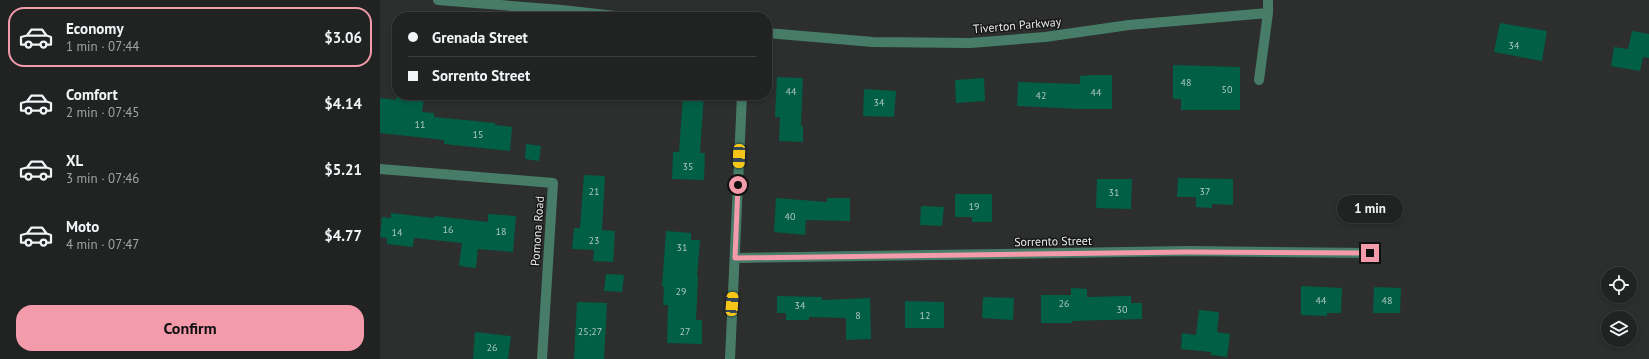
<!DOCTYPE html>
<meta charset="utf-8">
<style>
:root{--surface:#212322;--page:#2d2f2f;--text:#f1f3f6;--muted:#a2a4a5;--line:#3e4040;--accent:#f39aab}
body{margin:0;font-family:"PT Sans",sans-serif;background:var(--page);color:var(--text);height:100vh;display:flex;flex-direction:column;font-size:15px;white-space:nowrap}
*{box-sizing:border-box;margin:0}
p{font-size:13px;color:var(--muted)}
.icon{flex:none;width:22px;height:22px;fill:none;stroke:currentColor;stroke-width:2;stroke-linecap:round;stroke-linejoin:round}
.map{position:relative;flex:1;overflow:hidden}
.side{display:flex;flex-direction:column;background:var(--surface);width:380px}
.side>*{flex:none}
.guide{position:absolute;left:12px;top:12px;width:380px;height:88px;border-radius:16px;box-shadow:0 2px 6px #0003,0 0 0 1px var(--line);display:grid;align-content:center;height:88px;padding:0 16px;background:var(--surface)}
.controls{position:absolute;left:1221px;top:267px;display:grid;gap:8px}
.controls a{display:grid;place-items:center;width:36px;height:36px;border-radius:50%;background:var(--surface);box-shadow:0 2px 6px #0003,0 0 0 1px var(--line);font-size:20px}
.end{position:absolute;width:18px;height:18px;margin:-9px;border:5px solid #f39aab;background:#111;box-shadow:0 0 0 2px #111}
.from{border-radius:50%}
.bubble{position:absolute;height:28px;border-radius:14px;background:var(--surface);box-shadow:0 2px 6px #0003,0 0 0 1px var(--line);font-size:13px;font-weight:600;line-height:28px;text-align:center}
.car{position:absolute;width:12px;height:24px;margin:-12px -6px;border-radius:5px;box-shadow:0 0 3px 1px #0007;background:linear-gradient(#f5c518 24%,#345 0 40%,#f5c518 0 76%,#345 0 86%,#f5c518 0)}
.guide b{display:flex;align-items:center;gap:14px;height:38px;font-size:15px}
.guide b+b{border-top:1px solid var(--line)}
.guide i{width:10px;height:10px;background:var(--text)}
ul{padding:7px 0 0;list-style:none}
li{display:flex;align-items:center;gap:12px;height:60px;margin:0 8px 6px;padding:0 8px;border:2px solid transparent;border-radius:16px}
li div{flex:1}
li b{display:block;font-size:15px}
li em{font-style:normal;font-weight:600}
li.on{border-color:var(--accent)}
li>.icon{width:36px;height:36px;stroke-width:1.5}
.cta{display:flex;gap:8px;margin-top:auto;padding:8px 16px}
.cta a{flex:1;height:46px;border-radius:16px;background:var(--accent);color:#111;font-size:16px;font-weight:600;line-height:46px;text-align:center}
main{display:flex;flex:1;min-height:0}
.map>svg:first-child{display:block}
.building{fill:#015f46}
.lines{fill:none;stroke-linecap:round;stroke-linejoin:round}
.minor{stroke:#477d68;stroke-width:10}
.route{stroke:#f39aab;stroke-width:5}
.labels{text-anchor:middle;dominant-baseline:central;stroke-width:3;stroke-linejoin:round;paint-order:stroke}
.number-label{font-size:10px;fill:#afc8c1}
.street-label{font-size:12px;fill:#e9ebea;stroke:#161716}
</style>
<main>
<section class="side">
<ul>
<li class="on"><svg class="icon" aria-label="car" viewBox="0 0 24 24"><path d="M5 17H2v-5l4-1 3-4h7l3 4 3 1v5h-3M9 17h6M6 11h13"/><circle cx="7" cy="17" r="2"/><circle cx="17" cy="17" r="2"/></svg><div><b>Economy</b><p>1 min · 07:44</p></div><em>$3.06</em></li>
<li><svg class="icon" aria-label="car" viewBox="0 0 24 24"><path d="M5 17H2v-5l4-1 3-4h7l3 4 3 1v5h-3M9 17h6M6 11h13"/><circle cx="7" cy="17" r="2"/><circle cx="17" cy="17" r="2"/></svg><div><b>Comfort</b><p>2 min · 07:45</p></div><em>$4.14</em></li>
<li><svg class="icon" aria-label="car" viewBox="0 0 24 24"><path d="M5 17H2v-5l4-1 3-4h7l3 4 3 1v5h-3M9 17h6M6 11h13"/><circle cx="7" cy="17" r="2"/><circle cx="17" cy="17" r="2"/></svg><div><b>XL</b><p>3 min · 07:46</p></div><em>$5.21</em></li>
<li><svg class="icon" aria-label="car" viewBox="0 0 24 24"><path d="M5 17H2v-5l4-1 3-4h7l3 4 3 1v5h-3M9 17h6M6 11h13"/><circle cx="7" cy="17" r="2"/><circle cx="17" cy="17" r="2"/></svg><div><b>Moto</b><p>4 min · 07:47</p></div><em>$4.77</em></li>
</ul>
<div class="cta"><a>Confirm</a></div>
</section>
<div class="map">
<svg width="1269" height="359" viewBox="0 0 1269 359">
<rect width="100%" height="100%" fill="#2c2f2e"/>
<path class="building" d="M1120,23L1167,31L1162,61L1114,52Z
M1252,31L1269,34V58L1263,57L1260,71L1231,66L1234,47L1248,49Z
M793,65L860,67V110H801V99H793Z
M714,75H732V109H700L637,106L638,82L700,84V76Z
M397,77L423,78L421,126H423V142L399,141L400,117H395Z
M604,78L605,101L576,103L575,80Z
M484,89L516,91L514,117L483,116Z
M17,95L44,98L42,112L54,113V117L115,123V125L132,127L130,151L64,144V140L0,133V98L16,100Z
M303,95H324L320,153H325L324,180L292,179L293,152H299Z
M146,144L161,146L159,161L145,159Z
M204,175L225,176L222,230L235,231L233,262L213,261L214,250L192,249L194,228H200Z
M798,178L853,179V205L832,204V208L816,207V197H797Z
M717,179H752L751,209L716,208Z
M575,194H612V222H592V217H575Z
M396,198L447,202V198H470V221L426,220L425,235L394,232Z
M541,206L564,207L562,226L540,225Z
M11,213L54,218L55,216L108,222V214L136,216L133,252L98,249L96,268L79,266L82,243L34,238L33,247L7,244V238L0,237L2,217L11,218Z
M286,231L311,233V240H320L317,276H318L316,320H322V344L287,343L288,305H283L284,287H282Z
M226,274L244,275L242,292L224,291Z
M921,286L962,288L961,313H947V316L921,315Z
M994,287L1021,288L1020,313H993Z
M691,288L707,289V297L751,296V303H762V319L692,321V323H661V295H691Z
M397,296L442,297V300L490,298L491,339L466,340V318L429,317V320H406V313H397Z
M603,297L634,298L633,320L602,318Z
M525,301L564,302V328H525Z
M197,302L227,303L224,359H194Z
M819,310L839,312L837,332L850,334L847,357L831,355V352L801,349L802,333L816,335Z
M95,332L131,336L128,359H93Z"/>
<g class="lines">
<path class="minor" d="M58,0L182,10L244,17
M387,33L493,42L590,43L665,37L749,25L888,13
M879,80L888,13V0
M0,169L173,183L162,359
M355,258L808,251L990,253
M350,359L362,95"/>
</g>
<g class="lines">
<path class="route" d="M358,185L355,258L808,252L990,253"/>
</g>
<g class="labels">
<g class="number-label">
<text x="1134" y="45">34</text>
<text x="806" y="82">48</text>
<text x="847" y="89">50</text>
<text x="411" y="91">44</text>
<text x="716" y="92">44</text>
<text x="661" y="95">42</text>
<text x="499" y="102">34</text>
<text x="40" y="124">11</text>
<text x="98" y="134">15</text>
<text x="308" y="166">35</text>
<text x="214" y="191">21</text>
<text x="825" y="191">37</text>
<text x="734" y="192">31</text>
<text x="594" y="206">19</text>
<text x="410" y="216">40</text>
<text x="68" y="229">16</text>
<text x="121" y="231">18</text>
<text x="17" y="232">14</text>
<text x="214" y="240">23</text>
<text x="302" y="247">31</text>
<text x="301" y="291">29</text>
<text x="941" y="300">44</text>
<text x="1007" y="300">48</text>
<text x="684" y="303">26</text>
<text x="420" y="305">34</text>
<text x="742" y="309">30</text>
<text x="478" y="315">8</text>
<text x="545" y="315">12</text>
<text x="210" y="331">25;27</text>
<text x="305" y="331">27</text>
<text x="112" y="347">26</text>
</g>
<g class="street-label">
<text transform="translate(637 25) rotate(-5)">Tiverton Parkway</text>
<text transform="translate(157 231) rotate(-86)">Pomona Road</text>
<text transform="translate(673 241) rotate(-1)">Sorrento Street</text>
</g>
</g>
</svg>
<div class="controls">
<a><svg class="icon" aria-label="locate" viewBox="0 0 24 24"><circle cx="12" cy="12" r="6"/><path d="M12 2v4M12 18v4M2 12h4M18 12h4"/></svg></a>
<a><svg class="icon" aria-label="layers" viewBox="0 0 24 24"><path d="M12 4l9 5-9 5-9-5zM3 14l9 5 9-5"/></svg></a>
</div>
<i class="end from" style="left:358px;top:185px"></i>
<i class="end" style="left:990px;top:253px"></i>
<div class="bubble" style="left:957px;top:195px;width:66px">1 min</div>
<i class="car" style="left:359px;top:156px;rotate:182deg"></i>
<i class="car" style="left:352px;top:304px;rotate:4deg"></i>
<div class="guide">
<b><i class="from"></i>Grenada Street</b>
<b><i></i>Sorrento Street</b>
</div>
</div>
</main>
